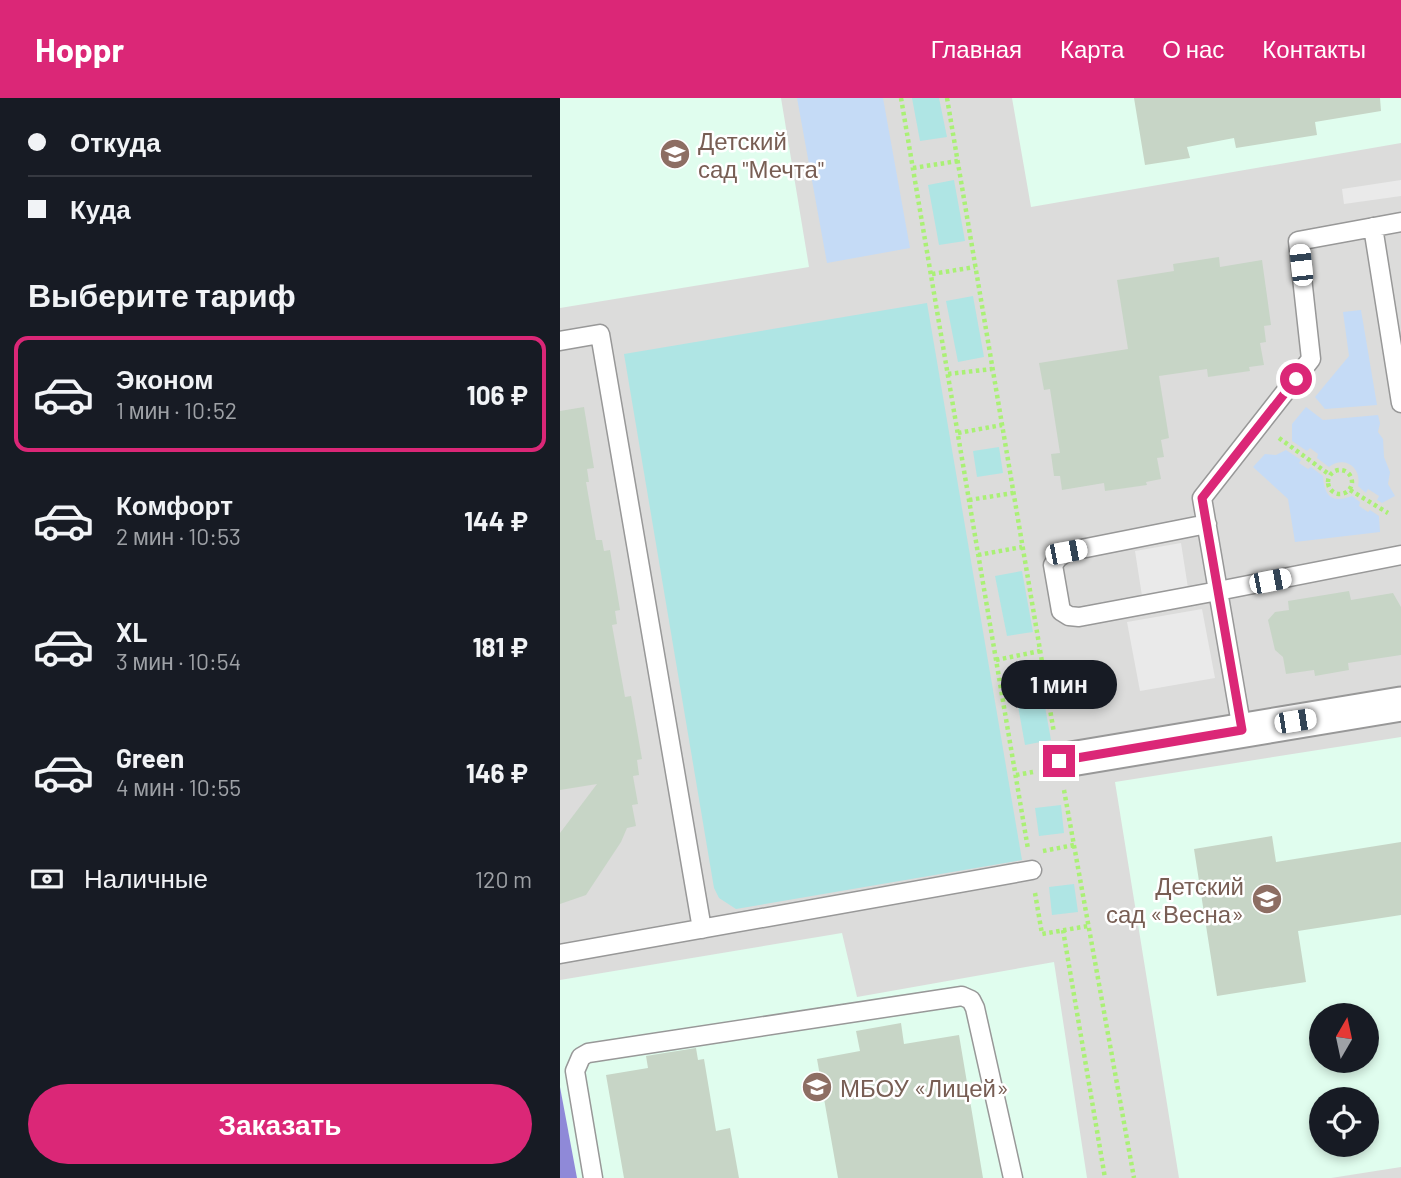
<!DOCTYPE html>
<html lang="ru">
<meta charset="utf-8">
<style>
:root{--surface:#171b24;--page:#242831;--text:#f1f3f6;--muted:#9ea1a6;--line:#363941;--accent:#db2777}
body{margin:0;font-family:Barlow,sans-serif;background:var(--page);color:var(--text);height:100vh;display:flex;flex-direction:column;font-size:26px;white-space:nowrap}
*{box-sizing:border-box;margin:0}
p{font-size:23px;color:var(--muted)}
.icon{flex:none;width:38px;height:38px;fill:none;stroke:currentColor;stroke-width:2;stroke-linecap:round;stroke-linejoin:round}
.map{position:relative;flex:1;overflow:hidden}
.drawer{display:flex;flex-direction:column;background:var(--surface);width:560px}
.drawer>*{flex:none}
.hud{display:grid;align-content:center;height:154px;padding:0 28px;background:var(--surface)}
.needle{width:46px;rotate:9deg}
.controls{position:absolute;left:749px;top:905px;display:grid;gap:14px}
.controls a{display:grid;place-items:center;width:70px;height:70px;border-radius:50%;background:var(--surface);box-shadow:0 4px 10px #0003;font-size:35px}
.end{position:absolute;width:32px;height:32px;margin:-16px;border:9px solid #db2777;background:#fff;box-shadow:0 0 0 4px #fff}
.from{border-radius:50%}
.bubble{position:absolute;height:49px;border-radius:24px;background:var(--surface);box-shadow:0 4px 10px #0003;font-size:23px;font-weight:700;line-height:49px;text-align:center}
.car{position:absolute;width:21px;height:42px;margin:-21px -10px;border-radius:9px;box-shadow:0 0 5px 2px #0007;background:linear-gradient(#fff 24%,#345 0 40%,#fff 0 76%,#345 0 86%,#fff 0)}
.hud b{display:flex;align-items:center;gap:24px;height:66px;font-size:26px}
.hud b+b{border-top:2px solid var(--line)}
.hud i{width:18px;height:18px;background:var(--text)}
ul{padding:0;list-style:none}
li{display:flex;align-items:center;gap:21px;height:116px;margin:0 14px 10px;padding:0 14px;border:4px solid transparent;border-radius:14px}
li div{flex:1}
li b{display:block;font-size:26px}
li em{font-style:normal;font-weight:700}
li.selected{border-color:var(--accent)}
li>.icon{width:63px;height:63px;stroke-width:1.5}
h2{padding:0 28px;font-size:32px;line-height:84px}
.pay{display:flex;align-items:center;gap:18px;height:77px;padding:0 28px;font-size:26px}
.pay p{margin-inline-start:auto}
.cta{display:flex;gap:14px;margin-top:auto;padding:14px 28px}
.cta a{flex:1;height:80px;border-radius:42px;background:var(--accent);color:#fff;font-size:28px;font-weight:700;line-height:80px;text-align:center}
header{display:flex;align-items:center;gap:42px;box-sizing:border-box;height:98px;padding:0 35px;background:var(--accent);color:#fff}
header strong{font-size:33px}
nav{display:flex;gap:38px;margin-inline-start:auto;font-size:24px}
main{display:flex;flex:1;min-height:0}
.map>svg:first-child{display:block}
.residential{fill:#dcdcdb;fill-rule:evenodd}
.education{fill:#e0fdee;fill-rule:evenodd}
.grass{fill:#afe5e4}
.park{fill:#c5dbf6}
.pitch{fill:#8f89d8}
.parking{fill:#eaeaea}
.building{fill:#c7d5c6}
.lines{fill:none;stroke-linecap:round;stroke-linejoin:round}
.service-casing{stroke:#989898;stroke-width:21}
.minor-casing{stroke:#989898;stroke-width:37}
.path{stroke:#aaf075;stroke-width:4.5;stroke-dasharray:3.5 3.5;stroke-linecap:butt}
.service{stroke:#fff;stroke-width:18}
.minor{stroke:#fff;stroke-width:33}
.route{stroke:#db2777;stroke-width:9}
.labels{text-anchor:middle;dominant-baseline:central;stroke-width:5;stroke-linejoin:round;paint-order:stroke}
.education-label{font-size:24px;fill:#785e54;stroke:#fff;text-anchor:start}
</style>
<header>
<strong>Hoppr</strong>
<nav><a>Главная</a><a>Карта</a><a>О нас</a><a>Контакты</a></nav>
</header>
<main>
<section class="drawer">
<div class="hud">
<b><i class="from"></i>Откуда</b>
<b><i></i>Куда</b>
</div>
<h2>Выберите тариф</h2>
<ul>
<li class="selected"><svg class="icon" aria-label="car" viewBox="0 0 24 24"><path d="M5 17H2v-5l4-1 3-4h7l3 4 3 1v5h-3M9 17h6M6 11h13"/><circle cx="7" cy="17" r="2"/><circle cx="17" cy="17" r="2"/></svg><div><b>Эконом</b><p>1 мин · 10:52</p></div><em>106 ₽</em></li>
<li><svg class="icon" aria-label="car" viewBox="0 0 24 24"><path d="M5 17H2v-5l4-1 3-4h7l3 4 3 1v5h-3M9 17h6M6 11h13"/><circle cx="7" cy="17" r="2"/><circle cx="17" cy="17" r="2"/></svg><div><b>Комфорт</b><p>2 мин · 10:53</p></div><em>144 ₽</em></li>
<li><svg class="icon" aria-label="car" viewBox="0 0 24 24"><path d="M5 17H2v-5l4-1 3-4h7l3 4 3 1v5h-3M9 17h6M6 11h13"/><circle cx="7" cy="17" r="2"/><circle cx="17" cy="17" r="2"/></svg><div><b>XL</b><p>3 мин · 10:54</p></div><em>181 ₽</em></li>
<li><svg class="icon" aria-label="car" viewBox="0 0 24 24"><path d="M5 17H2v-5l4-1 3-4h7l3 4 3 1v5h-3M9 17h6M6 11h13"/><circle cx="7" cy="17" r="2"/><circle cx="17" cy="17" r="2"/></svg><div><b>Green</b><p>4 мин · 10:55</p></div><em>146 ₽</em></li>
</ul>
<div class="pay"><svg class="icon" aria-label="cash" viewBox="0 0 24 24"><path d="M3 7h18v10H3z"/><circle cx="12" cy="12" r="2"/></svg>Наличные<p>120 m</p></div>
<div class="cta"><a>Заказать</a></div>
</section>
<div class="map">
<svg width="841" height="1080" viewBox="0 0 841 1080">
<rect width="100%" height="100%" fill="#e5efe7"/>
<path class="residential" d="M0,0H841V1080H0ZM761,917H807V962H761ZM761,1001H807V1046H761Z"/>
<path class="education" d="M0,0H221L249,169L0,210Z
M452,0H841V45L471,109Z
M841,639V1069L771,1080H619L555,684ZM761,917H807V962H761ZM761,1001H807V1046H761Z
M282,835L297,899L494,864L527,1080H0V882Z"/>
<path class="grass" d="M352,0H379L387,39L360,43Z
M394,82L405,143L379,147L368,87Z
M413,198L424,259L398,264L386,203Z
M367,205L462,762L176,811L159,800L154,790L64,256Z
M439,349L443,375L417,379L413,353Z
M462,473L473,534L447,538L435,478Z
M480,581L491,642L465,647L454,586Z
M501,707L504,735L479,738L475,710Z
M514,786L518,814L492,817L489,789Z"/>
<path class="park" d="M237,0H323L350,150L267,165Z
M801,212L817,307L765,311L755,299L789,258L783,214Z
M746,309L763,322L818,317L820,325L818,334L823,341L824,359L830,374L828,386L835,398L822,405L817,402L819,398L808,391L806,395L798,388C802,370 785,357 769,369L757,360L758,356L750,350L747,353L732,343V326Z
M726,352L741,362L739,365L748,371L751,369L763,378C764,398 772,406 792,398L800,404L799,408L808,414L810,412L819,418L820,434L735,444L728,401L693,369L705,356L716,357Z"/>
<path class="pitch" d="M0,989L17,1080H0Z"/>
<path class="parking" d="M841,82V98L784,106L782,91Z
M621,445L628,490L582,498L575,453Z
M642,511L655,580L580,593L567,524Z"/>
<path class="building" d="M574,0H820L821,13L755,24L757,37L676,50L674,40L627,49L630,60L585,67Z
M659,159L660,169L702,162L711,227L704,228L706,244L700,245L704,267L689,269L690,273L648,279L647,271L599,278L609,340L601,342L604,359L597,360L601,381L586,384L587,387L545,393L544,385L502,392L500,378H494L491,356L500,355L490,291L484,292L479,265L568,251L557,182L614,173L613,166Z
M24,309L34,370L27,371L29,384H26L36,442H42L44,453L50,452L60,512L55,513L57,526L52,527L65,599L71,598L82,661L77,662L79,677L73,678L78,706L72,707L76,728L67,730L61,744L26,797L0,806V735L37,686L0,692V313Z
M789,493L791,502L833,495L841,509V557L788,565L789,572L755,578L754,572L726,576L723,559L715,552L708,522L715,514L729,512L728,503Z
M712,738L716,764L841,744V817L738,833L746,884L657,898L634,751Z
M341,925L344,946L399,937L423,1080H278L257,961L300,953L296,933Z
M136,950L138,962L144,961L156,1033L170,1030L179,1080H64L46,977L88,970L86,958Z"/>
<g class="lines">
<g class="service-casing">
<path id="service" d="M813,129L841,305
M0,243L40,236L142,831
M647,426L506,454L498,460L493,467L501,513L509,518L519,519L658,493L841,457
M682,632L642,400L751,261L738,143L841,124
M0,856L472,772
M33,1080L15,973L21,959L28,955L402,898L411,902L415,910L453,1080"/>
</g>
<g class="minor-casing">
<path id="minor" d="M499,663L841,606"/>
</g>
<path class="path" d="M341,0L468,751
M387,0L494,635
M353,70L398,63
M372,176L415,169
M388,276L432,271
M398,335L442,327
M719,340L770,377
M768 384a12 12 0 1 1 24 0a12 12 0 1 1-24 0Z
M790,392L828,415
M409,402L453,395
M418,457L462,449
M436,562L480,553
M456,677L473,674
M504,692L574,1080
M483,753L514,747
M475,795L482,836L528,828
M503,832L545,1080"/>
<use href="#service" class="service"/>
<use href="#minor" class="minor"/>
</g>
<g class="lines">
<path class="route" d="M499,663L682,632L642,400L736,281"/>
</g>
<defs>
<g id="school-disc" transform="scale(1.575)"><circle r="9.5" fill="#8d6e63" stroke="#fff"/><path d="M0-5L7-2L0 1L-7-2ZM-4 1L0 2.5L4 1V4Q0 6-4 4Z" fill="#fff"/></g>
</defs>
<g fill-rule="evenodd">
<use href="#school-disc" x="115" y="56"/>
<use href="#school-disc" x="707" y="801"/>
<use href="#school-disc" x="257" y="989"/>
</g>
<g class="labels">
<g class="education-label">
<text x="138" y="42">Детский<tspan x="138" dy="28">сад "Мечта"</tspan></text>
<text x="684" y="787" text-anchor="end">Детский<tspan x="684" dy="28">сад «Весна»</tspan></text>
<text x="280" y="989">МБОУ «Лицей»</text>
</g>
</g>
</svg>
<div class="controls">
<a><svg class="needle" viewBox="-14 -14 28 28"><path d="M0-13l5 13h-10z" fill="#e53935"/><path d="M0 13l5-13h-10z" fill="#9ea1a6"/></svg></a>
<a><svg class="icon" aria-label="locate" viewBox="0 0 24 24"><circle cx="12" cy="12" r="6"/><path d="M12 2v4M12 18v4M2 12h4M18 12h4"/></svg></a>
</div>
<i class="end from" style="left:736px;top:281px"></i>
<i class="end" style="left:499px;top:663px"></i>
<div class="bubble" style="left:441px;top:562px;width:116px">1 мин</div>
<i class="car" style="left:741px;top:167px;rotate:354deg"></i>
<i class="car" style="left:506px;top:454px;rotate:79deg"></i>
<i class="car" style="left:710px;top:483px;rotate:79deg"></i>
<i class="car" style="left:735px;top:623px;rotate:81deg"></i>
</div>
</main>
